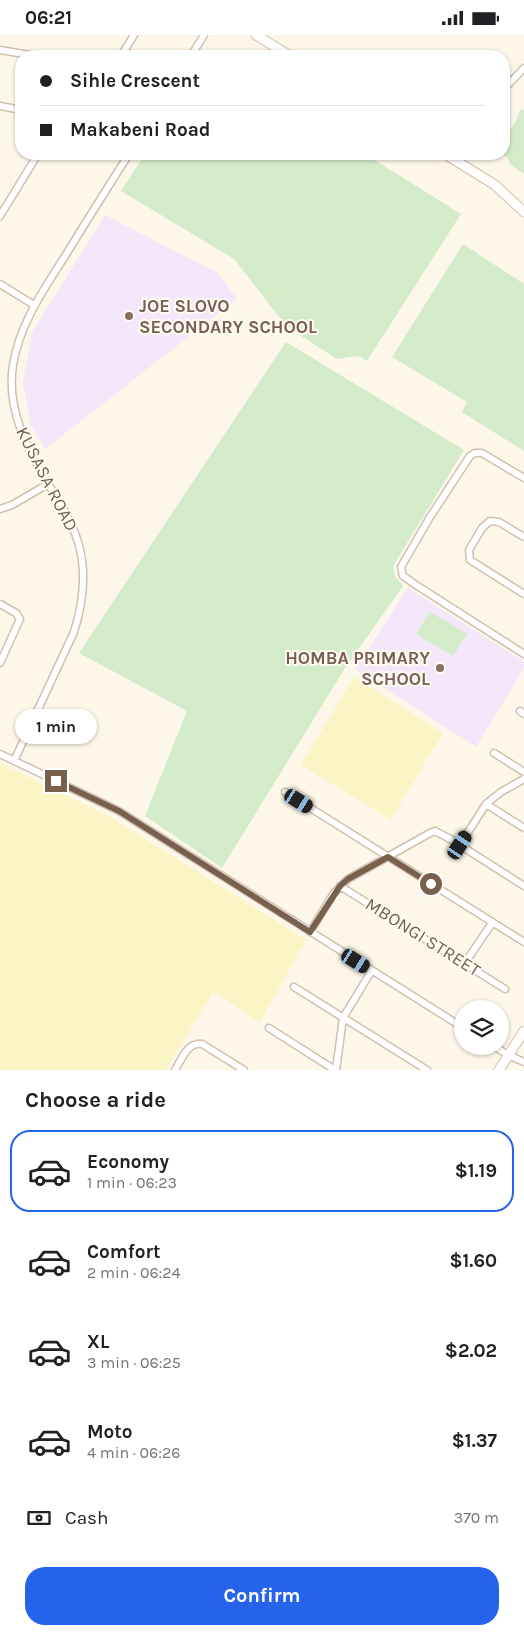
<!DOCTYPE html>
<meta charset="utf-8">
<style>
:root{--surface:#fff;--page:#f2f2f2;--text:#202124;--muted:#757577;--line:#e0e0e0;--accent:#2563eb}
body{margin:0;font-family:Karla,sans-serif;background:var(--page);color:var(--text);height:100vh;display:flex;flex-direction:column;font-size:19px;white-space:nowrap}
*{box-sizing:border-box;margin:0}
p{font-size:16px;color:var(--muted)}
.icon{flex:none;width:28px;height:28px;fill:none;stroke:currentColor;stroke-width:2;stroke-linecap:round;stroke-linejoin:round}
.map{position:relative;height:1035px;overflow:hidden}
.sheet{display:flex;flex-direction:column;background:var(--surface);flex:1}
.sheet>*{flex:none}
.banner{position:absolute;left:15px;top:15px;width:495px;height:110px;border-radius:20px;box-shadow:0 1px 4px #0004;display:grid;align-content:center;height:110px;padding:0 25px;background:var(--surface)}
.buttons{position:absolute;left:454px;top:965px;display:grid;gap:10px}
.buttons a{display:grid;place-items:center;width:55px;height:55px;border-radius:50%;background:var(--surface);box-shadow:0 1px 4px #0004;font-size:25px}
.end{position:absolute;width:22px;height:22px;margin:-11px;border:6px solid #79604d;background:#fff;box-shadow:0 0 0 2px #fff}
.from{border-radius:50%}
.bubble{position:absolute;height:35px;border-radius:18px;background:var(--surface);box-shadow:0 1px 4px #0004;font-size:16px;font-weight:700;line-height:35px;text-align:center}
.car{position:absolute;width:15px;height:30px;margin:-15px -8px;border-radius:6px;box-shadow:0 0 4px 1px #0007;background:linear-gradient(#222 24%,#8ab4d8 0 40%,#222 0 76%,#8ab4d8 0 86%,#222 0)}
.banner b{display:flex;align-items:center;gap:18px;height:48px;font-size:19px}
.banner b+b{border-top:1px solid var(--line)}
.banner i{width:12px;height:12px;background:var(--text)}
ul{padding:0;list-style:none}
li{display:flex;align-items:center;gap:15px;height:82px;margin:0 10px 8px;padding:0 15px;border:2px solid transparent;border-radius:20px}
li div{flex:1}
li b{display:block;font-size:19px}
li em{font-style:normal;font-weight:700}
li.active{border-color:var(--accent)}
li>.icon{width:45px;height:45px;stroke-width:1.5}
h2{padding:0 25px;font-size:22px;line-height:60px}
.pay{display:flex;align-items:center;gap:12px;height:55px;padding:0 25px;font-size:19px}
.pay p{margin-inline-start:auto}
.cta{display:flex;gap:10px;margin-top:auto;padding:10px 25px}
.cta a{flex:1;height:58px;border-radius:20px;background:var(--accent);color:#fff;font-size:20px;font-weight:700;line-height:58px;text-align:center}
.status{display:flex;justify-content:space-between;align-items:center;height:35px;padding:0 25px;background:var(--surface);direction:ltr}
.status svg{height:14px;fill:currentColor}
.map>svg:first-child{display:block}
.education{fill:#f4e7fa}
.green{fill:#d3ebc8}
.sand{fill:#fbf5c6}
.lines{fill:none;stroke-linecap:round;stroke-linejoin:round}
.street-casing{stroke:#d0c0af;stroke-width:9}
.secondary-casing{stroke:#d3c1ad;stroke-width:11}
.street{stroke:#fff;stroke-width:6}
.secondary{stroke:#fff;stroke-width:9}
.route{stroke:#79604d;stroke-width:6}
.education-dot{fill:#8d6e63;stroke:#fffbf1;stroke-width:2}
.labels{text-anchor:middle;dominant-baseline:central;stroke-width:4;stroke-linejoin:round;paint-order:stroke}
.education-label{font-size:18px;font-weight:bold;fill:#785e54;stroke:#fffbf1;text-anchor:start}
.street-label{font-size:18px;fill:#79604d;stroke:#fffbf1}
</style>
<div class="status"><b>06:21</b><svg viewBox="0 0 49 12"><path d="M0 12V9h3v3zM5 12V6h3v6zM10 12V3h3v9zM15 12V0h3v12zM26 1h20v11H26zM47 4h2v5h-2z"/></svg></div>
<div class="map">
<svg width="524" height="1035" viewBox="0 0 524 1035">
<rect width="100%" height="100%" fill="#fdf7ea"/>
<path class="education" d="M105,180L218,238L237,264L45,414L31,390L23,347L32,297Z
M408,553L524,627V633L476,712L355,634Z"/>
<path class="green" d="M521,74L524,75V139L510,129L508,123L502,119H504V104L516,86Z
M145,119H365L461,179L367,326L359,321L337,324L287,292L234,224L121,156Z
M463,209L524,249V416L462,377L467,367L392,322Z
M286,307L464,415L393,531L395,541L403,551L345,633L222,833L145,781L187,676L79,618Z
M430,577L467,599L453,621L416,599Z"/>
<path class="sand" d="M354,642L443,698L391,785L301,730Z
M0,728L112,783L306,905L260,987L213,957L166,1035H0Z"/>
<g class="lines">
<g class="street-casing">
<path id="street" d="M0,15L36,21
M121,21L134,0
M191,21L204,0
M504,54L524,33
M0,71L21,75
M459,127L464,119
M0,181L38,119
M0,249L34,270
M524,443L482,418H475L470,421L430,482L401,532L403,541L416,550L524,619
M0,474L12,470L48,449
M524,502L499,487L490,486L482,493L469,515L470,525L524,559
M0,569L16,578L20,584L0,628
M520,676L524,679
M494,718L524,737
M0,719L119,776L462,992
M14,726L74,597C83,568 87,536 78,507C72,486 60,469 49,450C27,414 6,373 13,330C20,287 45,253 67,218C87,185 108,152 129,119
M285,757L524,907
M486,769L524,793
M460,810L486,769L501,757L524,744
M340,851L505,954
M310,897L334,858L348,844L430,798L435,796L452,805L524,851
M465,928L492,888
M294,952L427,1035
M269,993L335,1035
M494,1011L508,1020L524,1027
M175,1035C182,1024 187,1007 202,1009L244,1035
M336,1035L343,983L372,935"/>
</g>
<g class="secondary-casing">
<path id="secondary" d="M256,0L290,21
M445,119L495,150L524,177
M499,1035L524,996"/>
</g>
<use href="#street" class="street"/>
<use href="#secondary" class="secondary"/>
</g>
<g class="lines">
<path class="route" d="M56,746L119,776L310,897L340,851L348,844L388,822L431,849"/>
</g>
<g class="education-dot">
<circle cx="129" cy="281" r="5"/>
<circle cx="440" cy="633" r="5"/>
</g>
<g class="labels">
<g class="education-label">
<text x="139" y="271">JOE SLOVO<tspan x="139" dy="21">SECONDARY SCHOOL</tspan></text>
<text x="430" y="623" text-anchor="end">HOMBA PRIMARY<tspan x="430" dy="21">SCHOOL</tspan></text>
</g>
<g class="street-label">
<text transform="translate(47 444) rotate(63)">KUSASA ROAD</text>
<text transform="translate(423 902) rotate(32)">MBONGI STREET</text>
</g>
</g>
</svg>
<div class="buttons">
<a><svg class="icon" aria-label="layers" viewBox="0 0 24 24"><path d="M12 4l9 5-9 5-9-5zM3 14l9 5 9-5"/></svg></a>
</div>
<i class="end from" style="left:431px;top:849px"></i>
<i class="end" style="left:56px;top:746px"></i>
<div class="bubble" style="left:15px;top:674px;width:82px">1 min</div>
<i class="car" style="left:299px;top:766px;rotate:122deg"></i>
<i class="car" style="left:460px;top:810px;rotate:33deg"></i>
<i class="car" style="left:356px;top:926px;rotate:122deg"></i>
<div class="banner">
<b><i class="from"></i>Sihle Crescent</b>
<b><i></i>Makabeni Road</b>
</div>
</div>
<section class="sheet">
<h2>Choose a ride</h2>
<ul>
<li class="active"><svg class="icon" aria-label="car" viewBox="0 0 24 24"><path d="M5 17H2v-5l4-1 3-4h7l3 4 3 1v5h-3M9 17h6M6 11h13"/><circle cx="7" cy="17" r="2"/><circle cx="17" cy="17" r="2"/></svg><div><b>Economy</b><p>1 min · 06:23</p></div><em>$1.19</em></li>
<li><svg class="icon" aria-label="car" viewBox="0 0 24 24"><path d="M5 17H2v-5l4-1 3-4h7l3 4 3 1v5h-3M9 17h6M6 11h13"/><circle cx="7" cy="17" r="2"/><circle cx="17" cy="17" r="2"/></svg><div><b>Comfort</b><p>2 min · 06:24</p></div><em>$1.60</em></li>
<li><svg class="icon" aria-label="car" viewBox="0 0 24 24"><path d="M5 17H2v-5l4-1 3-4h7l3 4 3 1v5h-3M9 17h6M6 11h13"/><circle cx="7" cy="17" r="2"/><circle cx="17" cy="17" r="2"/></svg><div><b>XL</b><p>3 min · 06:25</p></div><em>$2.02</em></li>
<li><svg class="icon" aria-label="car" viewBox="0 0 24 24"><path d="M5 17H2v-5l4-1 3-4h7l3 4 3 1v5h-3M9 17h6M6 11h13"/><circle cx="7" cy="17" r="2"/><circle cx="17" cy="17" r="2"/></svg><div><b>Moto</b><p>4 min · 06:26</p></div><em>$1.37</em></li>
</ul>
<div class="pay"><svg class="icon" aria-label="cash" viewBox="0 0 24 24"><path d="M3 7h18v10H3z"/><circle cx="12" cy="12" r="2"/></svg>Cash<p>370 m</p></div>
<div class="cta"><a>Confirm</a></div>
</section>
